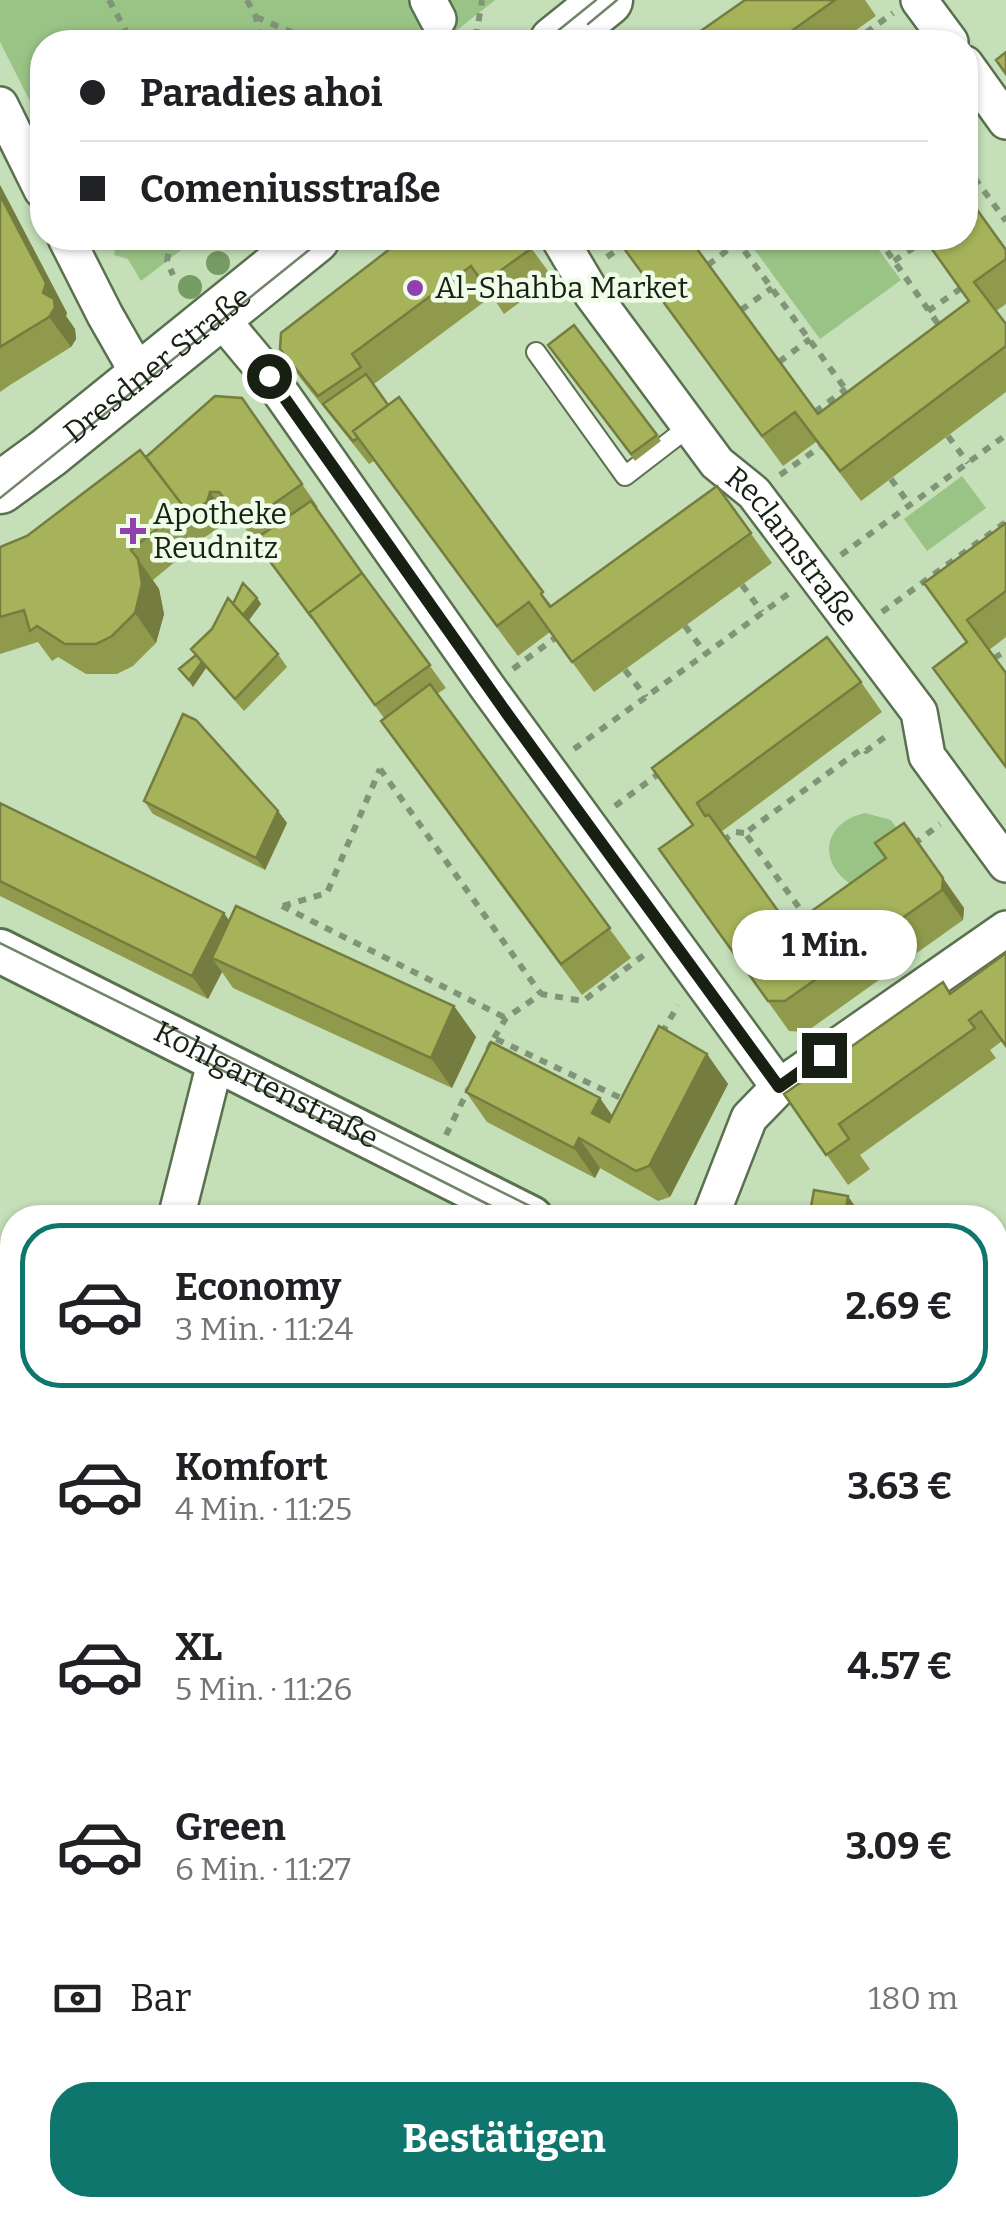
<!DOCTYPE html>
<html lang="de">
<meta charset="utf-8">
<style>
:root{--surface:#fff;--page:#f6f6f6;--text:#202124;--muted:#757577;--line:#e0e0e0;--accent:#0f766e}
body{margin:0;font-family:Bitter,serif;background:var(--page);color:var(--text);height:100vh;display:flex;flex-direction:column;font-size:38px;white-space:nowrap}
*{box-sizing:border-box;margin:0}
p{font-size:32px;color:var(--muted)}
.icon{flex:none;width:55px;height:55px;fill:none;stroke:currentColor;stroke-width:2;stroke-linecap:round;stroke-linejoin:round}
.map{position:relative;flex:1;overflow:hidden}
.panel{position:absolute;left:0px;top:1205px;width:1008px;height:1012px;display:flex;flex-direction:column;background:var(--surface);border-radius:40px 40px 0 0;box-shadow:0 2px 8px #0004}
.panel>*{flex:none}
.guide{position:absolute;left:30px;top:30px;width:948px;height:220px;border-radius:40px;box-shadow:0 2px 8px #0004;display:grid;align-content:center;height:220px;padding:0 50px;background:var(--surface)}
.end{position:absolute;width:45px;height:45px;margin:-22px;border:12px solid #172013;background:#fff;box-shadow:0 0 0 5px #fff}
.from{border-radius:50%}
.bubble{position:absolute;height:70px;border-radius:35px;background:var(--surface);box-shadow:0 2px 8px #0004;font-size:32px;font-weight:700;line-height:70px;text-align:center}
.guide b{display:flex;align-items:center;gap:35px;height:95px;font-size:38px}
.guide b+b{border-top:2px solid var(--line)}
.guide i{width:25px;height:25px;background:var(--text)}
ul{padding:18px 0 0;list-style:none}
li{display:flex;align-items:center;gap:30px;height:165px;margin:0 20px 15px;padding:0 30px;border:5px solid transparent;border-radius:40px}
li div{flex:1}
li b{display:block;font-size:38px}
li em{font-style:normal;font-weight:700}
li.on{border-color:var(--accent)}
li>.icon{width:90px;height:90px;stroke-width:1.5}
.pay{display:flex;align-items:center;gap:25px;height:110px;padding:0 50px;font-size:38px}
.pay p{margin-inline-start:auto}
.button{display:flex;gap:20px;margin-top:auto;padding:20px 50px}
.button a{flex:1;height:115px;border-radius:40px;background:var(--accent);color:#fff;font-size:40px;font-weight:700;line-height:115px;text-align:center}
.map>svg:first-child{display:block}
.green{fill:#9ac386}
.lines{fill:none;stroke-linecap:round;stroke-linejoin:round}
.service-casing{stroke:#5a714f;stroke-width:22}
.minor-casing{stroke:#5a714f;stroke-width:40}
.tertiary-casing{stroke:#5a714f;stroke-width:48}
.secondary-casing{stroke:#5a714f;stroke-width:55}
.path{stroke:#809477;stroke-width:6;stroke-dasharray:8 8;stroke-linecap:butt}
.service{stroke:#fff;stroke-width:18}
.minor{stroke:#fff;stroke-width:35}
.tertiary{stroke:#fff;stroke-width:42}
.secondary{stroke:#fff;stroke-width:50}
.tram{stroke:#72846a;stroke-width:2.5}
.tree{fill:#779c63}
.wall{fill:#8f9a4d}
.shaded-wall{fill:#747d3f}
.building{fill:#a6b35a;stroke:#747d3f;stroke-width:2.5}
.route{stroke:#172013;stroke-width:12}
.poi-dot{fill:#9140af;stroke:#eefce8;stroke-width:4}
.labels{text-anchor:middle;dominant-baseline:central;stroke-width:9;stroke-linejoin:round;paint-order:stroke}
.poi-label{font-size:30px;fill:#172013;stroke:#eefce8;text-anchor:start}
.street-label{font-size:30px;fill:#172013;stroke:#eefce8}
</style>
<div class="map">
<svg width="1006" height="2217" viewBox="0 0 1006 2217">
<rect width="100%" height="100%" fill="#c5dfb9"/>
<path class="green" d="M0,0H495L442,42H42V125L0,42Z
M100,238H197L141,281L128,259L114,255L116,241Z
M746,238H870L901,280L820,339Z
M962,476L986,508L927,551L904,519Z
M865,813L891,820L906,842L860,889C818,870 818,824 865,813Z"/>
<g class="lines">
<g class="service-casing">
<path id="service" d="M536,352L625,476L690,426
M0,1927L12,1930"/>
</g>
<g class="minor-casing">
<g id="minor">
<path d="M428,0L438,19"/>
<path d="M919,0L950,42"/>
<path d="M965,64L1006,121"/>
<path d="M0,105L42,190"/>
<path d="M66,238L105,315L141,378"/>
<path id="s1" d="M559,238L592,294L717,463L754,493L919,712L927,756L1006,864"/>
<path d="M218,315L269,376L488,688L779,1087"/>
<path d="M176,1218L216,1059"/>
<path d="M710,1218L749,1118L779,1087L1006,929"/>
<path d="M0,1906L12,1857"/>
<path d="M485,2217L489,2205"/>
</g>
</g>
<g class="tertiary-casing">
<g id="tertiary">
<path id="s2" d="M0,951L531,1218"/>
<path d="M995,1393L1006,1395"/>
</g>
</g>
<g class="secondary-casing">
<g id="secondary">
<path d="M555,42L607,0"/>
<path id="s3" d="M0,488L48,453L314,238"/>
</g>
</g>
<path class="path" d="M109,0L132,42
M247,0L256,17L260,42
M256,17L315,42
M476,37L482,0
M853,42L893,13
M965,165L1006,221
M171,238L167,261L173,275
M735,238L852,398
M878,238L943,331
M607,257L634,238
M894,261L925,240
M708,265L738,242
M741,310L772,288
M928,311L960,289
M779,362L810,339
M815,412L846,389
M948,436L968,463
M780,475L820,447
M891,479L910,505
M841,555L1006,435
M742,585L762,612
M882,612L1006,522
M685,626L706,654
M994,658L1006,651
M513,669L555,638
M625,670L646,697
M574,749L791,592
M380,769L541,994
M615,806L661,772
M723,841L735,832L745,833
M914,844L940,824
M282,906L506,1018
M283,906L327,893L380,769
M808,920L745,833L863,748L866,751L889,734
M662,1033L678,1005
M494,1038L506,1018L541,994L583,1001L644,955
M488,1050L494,1038L625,1100L627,1097
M446,1135L469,1088"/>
<use href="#service" class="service"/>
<use href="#minor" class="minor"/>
<use href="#tertiary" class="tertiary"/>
<use href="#secondary" class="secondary"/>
<path class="tram" d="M588,24L617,0
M544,42L596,0
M0,498L324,238
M0,943L554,1218
M196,1057L515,1218
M995,1384L1006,1386
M995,1401L1006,1403"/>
</g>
<g class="tree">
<circle cx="218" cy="263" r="12"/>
<circle cx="190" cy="287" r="12"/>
</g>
<path class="wall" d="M745,0H865L876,16L839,42H685Z
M0,185L67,313L66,316L75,329L76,339L71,347L10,385L0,392Z
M524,238L553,278L504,314L492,296L374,384L388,405L552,606L717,486L772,563L594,692L550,632L518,656L374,461L369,464L301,379L280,349Z
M924,238L1006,250V304L996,311L1006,324V392L861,501L816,442L783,466L617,239L818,414L969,301Z
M574,325L661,441L635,461L548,345Z
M242,398L318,507L316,509L446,688L437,694L631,958L582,995L402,751L381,721L384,718L254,539L235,516L226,515L223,525L205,537L153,580L159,589L164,614L156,643L133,666L117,674H86L58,657L52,661L38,642L0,654V547L27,536L146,457Z
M1006,523V637L989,650L1006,673V769L954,698L967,643L924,583Z
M257,598L261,604L248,621L278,654L287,667L244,711L206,668L193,687L179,669L196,655L233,604Z
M861,682L882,712L721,832L804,947L816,939L886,858L904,823L964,908L963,920L806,1032L789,1031L659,849L692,825L652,768Z
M144,801L278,811L287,823L265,870L153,814Z
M0,803L229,920L454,1006L476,1037L452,1088L233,988L222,972L208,999L0,896Z
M1006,953L1002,1041L990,1050L996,1058L860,1155L870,1169L848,1185L784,1094L950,994Z
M707,1054L728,1084L670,1197L658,1201L600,1168L595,1178L487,1122L466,1092L613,1115Z
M995,1240L1006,1241V1326L995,1324Z
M12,1359V1744L0,1793V1462L3,1450L0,1445V1408Z
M995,1423L1006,1425V1512L995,1511Z
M140,2205H203L197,2217H170Z
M361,2205H450L446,2217H377L366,2213Z
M616,2205L612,2217H507L502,2210Z"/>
<path class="shaded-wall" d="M0,185L67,313L66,316L75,329L76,339L71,347L49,317L43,293L0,195Z
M210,492L226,515L223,525L207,502Z
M138,559L159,589L164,614L156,643L135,613Z
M257,598L261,604L247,623L243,616Z
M202,662L206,668L193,687L189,680Z
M278,811L287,823L265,870L256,858Z
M943,878L964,908L963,920L942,890Z
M224,913L240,936L212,958L222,972L208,999L192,976Z
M454,1006L476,1037L452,1088L431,1058Z
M707,1054L728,1084L670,1197L649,1166Z
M600,1098L621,1128L592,1113Z
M579,1138L600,1168L595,1178L574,1148Z
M848,1196L863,1218L845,1215Z
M12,1659V1744L0,1793V1707Z
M12,2161V2205H19L11,2217H6L0,2208V2186Z
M178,2205H203L197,2217H187Z
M431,2205H450L446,2217H427Z
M585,2205H616L612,2217H582Z
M849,2205H858L856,2210L859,2214V2217H849Z"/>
<path class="building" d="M745,0H835L776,42H685Z
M1006,52V74L996,60Z
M965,193L1006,250V259L974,282L1006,324V346L840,471L795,412L762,436L617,239L689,238L818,414L969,301L924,238H965Z
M0,195L46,283L43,293L54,299L55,308L49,317L0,347Z
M404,238H524L532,248L483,283L471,266L352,354L361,367L318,396L280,349L281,333Z
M574,325L657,435L631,454L548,345Z
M366,374L388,405L353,431L358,438L353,441L323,404Z
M215,396L242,398L302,484L245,524L219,492H210L207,502L189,514L146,457Z
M399,397L543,592L541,594L550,607L717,486L751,533L572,662L529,602L497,626L353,431Z
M140,450L184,507L131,550L138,559L142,584L135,613L112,636L96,644H65L37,626L30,631L24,610L0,617V547L27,536Z
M311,501L362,573L309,613L312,618L254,540Z
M1006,523V591L967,620L1006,673V767L933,668L967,642L924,583Z
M362,573L430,665L375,705L309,613Z
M243,583L257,598L243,615L233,604Z
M228,598L278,654L235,699L191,649L212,629Z
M827,637L861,682L697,803L705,816L709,815L804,947L816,939L802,918L886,858L875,843L904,823L943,878L942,890L785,1001H768L659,849L693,825L652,768Z
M196,655L202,662L189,680L179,669Z
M430,684L610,928L561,964L381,721Z
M183,714L196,720L278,811L256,858L144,801Z
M0,803L224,913L192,976L0,881Z
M236,906L454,1006L431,1058L212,958Z
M1006,953V1046L981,1011L969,1020L975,1028L839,1124L849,1139L826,1155L784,1094L943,982L950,994Z
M659,1026L707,1054L649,1166L636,1171L579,1138L574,1148L466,1092L491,1042L600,1098L592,1113L609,1122Z
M814,1190L848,1196L845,1215L859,1218H809Z
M995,1240L1006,1241V1299L995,1297Z
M12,1359V1659L0,1707V1462L6,1439L0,1437V1408Z
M995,1423L1006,1425V1491L995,1490Z
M1006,1766V1842L998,1841Z
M1004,1849H1006V2217H954L956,2205H995V1912Z
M12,1931V2161L8,2169L11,2171L0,2186V1981Z
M382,2205H431L427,2217H378Z
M504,2205H585L582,2217H523L502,2210Z
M794,2205H850L849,2217H792Z"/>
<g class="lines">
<path class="route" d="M269,376L508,715L779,1087L824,1055"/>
</g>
<g class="poi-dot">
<circle cx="415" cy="288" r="10"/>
<path d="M128 516h10v10h10v10h-10v10h-10v-10h-10v-10h10z"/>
</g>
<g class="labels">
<g class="poi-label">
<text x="435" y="288">Al-Shahba Market</text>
<text x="153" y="514">Apotheke<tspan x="153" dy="34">Reudnitz</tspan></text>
</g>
<g class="street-label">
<text stroke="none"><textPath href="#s3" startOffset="200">Dresdner Straße</textPath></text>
<text stroke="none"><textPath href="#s1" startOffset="388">Reclamstraße</textPath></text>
<text stroke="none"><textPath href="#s2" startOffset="298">Kohlgartenstraße</textPath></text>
</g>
</g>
</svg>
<i class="end from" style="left:269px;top:376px"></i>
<i class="end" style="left:824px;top:1055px"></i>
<div class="bubble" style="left:732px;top:910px;width:185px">1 Min.</div>
<div class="guide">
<b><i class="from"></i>Paradies ahoi</b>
<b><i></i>Comeniusstraße</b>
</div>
<section class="panel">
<ul>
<li class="on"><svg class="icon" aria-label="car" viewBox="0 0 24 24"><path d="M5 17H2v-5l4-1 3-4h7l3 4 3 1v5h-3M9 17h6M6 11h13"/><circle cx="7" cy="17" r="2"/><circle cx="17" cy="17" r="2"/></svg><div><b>Economy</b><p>3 Min. · 11:24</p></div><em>2.69 €</em></li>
<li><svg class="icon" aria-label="car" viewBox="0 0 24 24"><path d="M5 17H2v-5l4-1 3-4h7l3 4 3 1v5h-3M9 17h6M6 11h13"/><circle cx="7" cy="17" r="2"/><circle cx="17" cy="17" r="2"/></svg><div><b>Komfort</b><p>4 Min. · 11:25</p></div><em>3.63 €</em></li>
<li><svg class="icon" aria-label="car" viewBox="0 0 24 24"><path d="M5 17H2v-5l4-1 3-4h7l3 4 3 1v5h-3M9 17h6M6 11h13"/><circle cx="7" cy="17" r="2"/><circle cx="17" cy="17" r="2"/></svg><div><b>XL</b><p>5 Min. · 11:26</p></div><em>4.57 €</em></li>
<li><svg class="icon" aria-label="car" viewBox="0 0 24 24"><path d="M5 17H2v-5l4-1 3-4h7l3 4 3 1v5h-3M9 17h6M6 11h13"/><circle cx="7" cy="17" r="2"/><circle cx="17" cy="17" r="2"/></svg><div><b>Green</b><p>6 Min. · 11:27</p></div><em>3.09 €</em></li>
</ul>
<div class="pay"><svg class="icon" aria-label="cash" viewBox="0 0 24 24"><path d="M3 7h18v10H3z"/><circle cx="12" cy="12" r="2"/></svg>Bar<p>180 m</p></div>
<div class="button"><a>Bestätigen</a></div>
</section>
</div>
